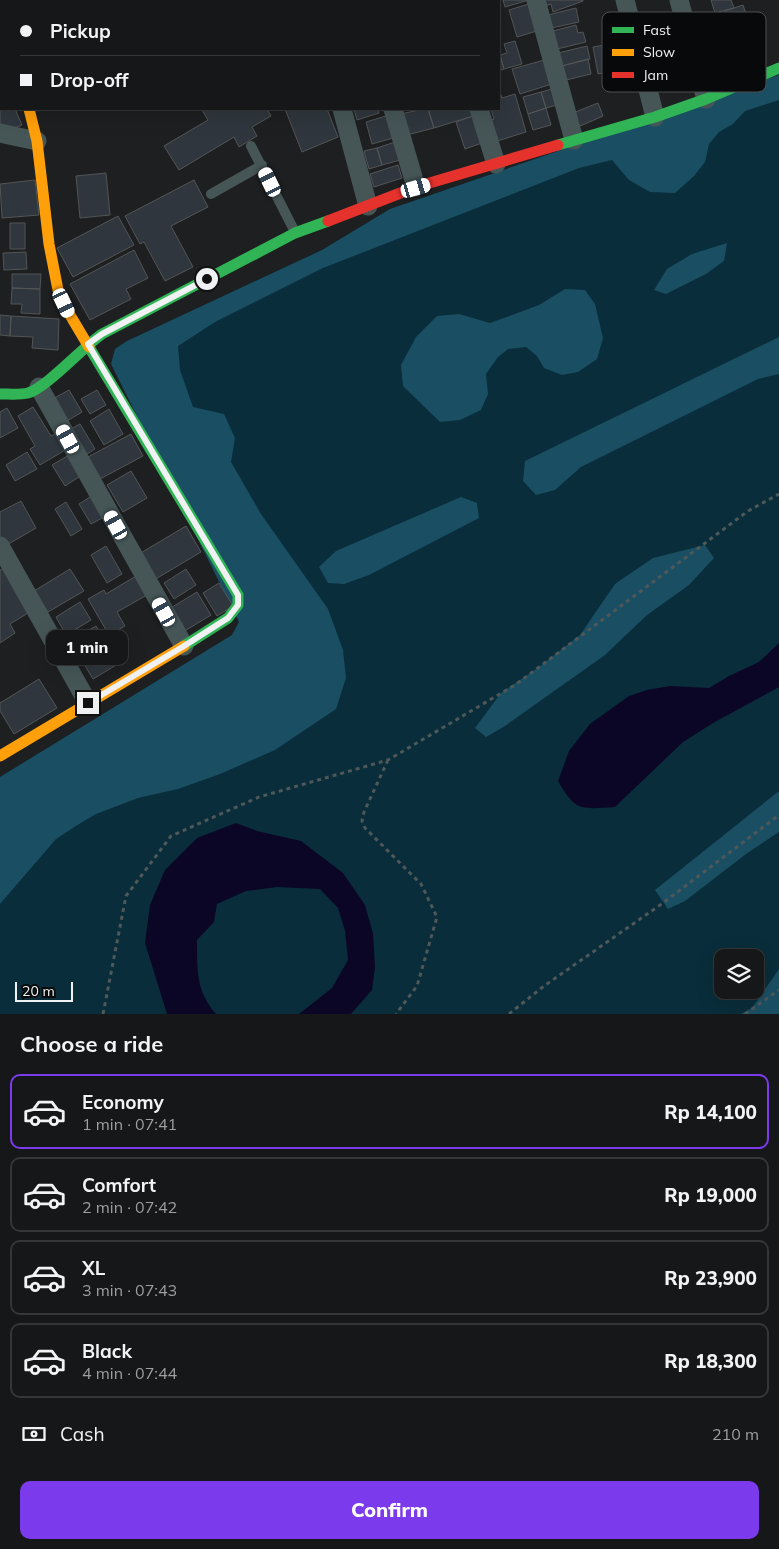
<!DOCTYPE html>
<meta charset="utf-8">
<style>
:root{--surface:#161718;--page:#1f2021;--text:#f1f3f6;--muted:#9e9fa2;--line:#353637;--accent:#7c3aed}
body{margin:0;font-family:Mulish,sans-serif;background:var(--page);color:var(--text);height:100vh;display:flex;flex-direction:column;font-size:19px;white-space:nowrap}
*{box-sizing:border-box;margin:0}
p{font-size:16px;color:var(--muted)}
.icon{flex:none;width:28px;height:28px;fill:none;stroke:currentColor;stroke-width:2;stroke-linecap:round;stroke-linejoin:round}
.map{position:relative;height:1014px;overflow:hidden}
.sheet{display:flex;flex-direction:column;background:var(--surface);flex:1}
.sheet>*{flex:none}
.hud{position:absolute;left:0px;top:0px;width:500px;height:110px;box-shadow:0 5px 20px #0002,0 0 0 1px var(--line);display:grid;align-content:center;height:110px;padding:0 20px;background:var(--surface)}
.buttons{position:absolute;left:714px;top:949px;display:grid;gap:10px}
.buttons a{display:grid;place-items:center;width:50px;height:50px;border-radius:10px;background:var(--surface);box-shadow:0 5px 20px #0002,0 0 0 1px var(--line);font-size:25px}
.scale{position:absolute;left:15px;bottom:12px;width:58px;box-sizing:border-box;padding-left:5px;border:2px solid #eff1f2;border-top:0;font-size:14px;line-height:18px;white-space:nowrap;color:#eff1f2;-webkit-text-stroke:4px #08090a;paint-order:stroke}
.end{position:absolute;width:22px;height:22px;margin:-11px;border:6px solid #eff1f2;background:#111;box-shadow:0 0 0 2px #111}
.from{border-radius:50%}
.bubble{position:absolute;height:35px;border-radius:10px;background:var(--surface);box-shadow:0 5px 20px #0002,0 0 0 1px var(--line);font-size:16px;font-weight:800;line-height:35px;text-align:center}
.car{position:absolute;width:15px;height:30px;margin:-15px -8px;border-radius:6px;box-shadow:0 0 4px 1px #0007;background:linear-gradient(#fff 24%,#345 0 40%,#fff 0 76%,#345 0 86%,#fff 0)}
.hud b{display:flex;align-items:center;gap:18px;height:48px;font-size:19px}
.hud b+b{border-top:1px solid var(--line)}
.hud i{width:12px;height:12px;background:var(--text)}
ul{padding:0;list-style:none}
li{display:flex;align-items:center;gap:15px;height:75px;margin:0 10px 8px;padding:0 10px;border:2px solid var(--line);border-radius:10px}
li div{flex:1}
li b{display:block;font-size:19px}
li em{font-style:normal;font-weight:800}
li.current{border-color:var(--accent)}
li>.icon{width:45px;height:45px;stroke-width:1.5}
h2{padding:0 20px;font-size:22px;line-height:60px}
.pay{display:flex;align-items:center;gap:12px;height:55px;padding:0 20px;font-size:19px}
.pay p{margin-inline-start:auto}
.button{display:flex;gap:10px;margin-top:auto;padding:10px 20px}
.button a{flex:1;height:58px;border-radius:10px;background:var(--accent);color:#fff;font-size:20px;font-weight:800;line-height:58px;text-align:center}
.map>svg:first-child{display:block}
.green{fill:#092d3a;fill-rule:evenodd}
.forest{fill:#1a4f63}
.water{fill:#0b0626}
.building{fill:#2f363d;stroke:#535556}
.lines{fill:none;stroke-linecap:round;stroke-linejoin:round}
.path{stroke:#4f5858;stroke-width:3;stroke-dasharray:4 4;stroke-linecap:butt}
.lane{stroke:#465657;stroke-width:10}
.street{stroke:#465657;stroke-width:19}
.fast{stroke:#30b455;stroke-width:11}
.slow{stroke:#ff9f0a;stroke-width:11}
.jam{stroke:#e5322d;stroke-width:11}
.route{stroke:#eff1f2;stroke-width:6}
.key{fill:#08090a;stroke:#4d4f50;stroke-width:1}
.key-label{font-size:14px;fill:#eff1f2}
</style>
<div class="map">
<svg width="779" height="1014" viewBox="0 0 779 1014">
<rect width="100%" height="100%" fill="#1d1f20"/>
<path class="green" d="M779,75V1014H0V777L232,635L239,622L115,349L127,341L322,250L390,209ZM722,958H755V990H722Z"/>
<path class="forest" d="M779,75V100L745,111L733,124L719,132L709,144L705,162L694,176L675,193L650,192L629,180L612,160L579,168L323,268L215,322L178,346L180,370L193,407L224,414L235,438L231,462L261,514L328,609L343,650L346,678L336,709L275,750L220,774L178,789L138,798L96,814L79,824L56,839L0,904V777L232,635L239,622L111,364L115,349L127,341L322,250L390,209Z
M727,243L724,261L706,274L666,294L654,290L667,269L692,254Z
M565,289L585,290L595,304L603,338L597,359L578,372L562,375L544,368L537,356L526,347L508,349L498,357L486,374L488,394L481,410L460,420L440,422L403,386L401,365L416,337L437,316L459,314L490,323L539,305Z
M779,337V374L758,379L581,467L555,490L536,495L523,481L525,461Z
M461,497L477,503L479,518L369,575L344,584L328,583L319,567L336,551Z
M705,545L714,558L689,585L647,615L605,655L505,726L486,737L475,728L501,693L539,667L580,635L615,584L653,558Z
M779,791V832L746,854L685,901L668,909L655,890Z
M779,969V1014H741L752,1008Z"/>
<path class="water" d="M779,643V687L713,723L683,742L615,807C580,809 576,812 558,781L569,751L590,724L629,696L647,690L670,686L709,688L729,676L759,662Z
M236,823L257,831L301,841L343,873L365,905L373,934L375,967L372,990L351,1014H299L332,988L348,960L345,931L338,908L320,889L277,887L246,891L217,904L214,922L197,940C197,970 196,991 216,1014H167L145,943L150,905L165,870L197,838Z"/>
<path class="building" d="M503,0H529L505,7Z
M543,0H583V1L553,12L551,4L543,7Z
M711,0H731L734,8L715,13Z
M532,3L540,30L517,37L509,10Z
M743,5L755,41L737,47L725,11Z
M576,8L579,22L547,29L544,16Z
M576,25L578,33L583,32L586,42L553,50V31Z
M515,41L522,64L504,69L500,55L507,53L504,44Z
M610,44L613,62L634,58L636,66L598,74L593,47Z
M587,46L590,59L557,67L554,54Z
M500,55L504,69L499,71V56Z
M548,59L555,83L520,94L512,69Z
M588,59L591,74L566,80L562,66Z
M0,72L1,109H15L22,125L2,133L0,129Z
M552,89L557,105L546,108L541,92Z
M499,90L502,98L515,94L526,132L494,142L488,121L494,119L491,109H499Z
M541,92L546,108L528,114L523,97Z
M598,103L603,116L578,127L573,113Z
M546,108L551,125L533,130L528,114Z
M203,109H267L271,116L252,127L257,136L239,147L234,137L179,170L164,146L208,120L202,110Z
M285,109H327L338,137L302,152Z
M354,109H378L379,113L357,120Z
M423,109H428L434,128L407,135L401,114Z
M428,109H471L473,116L434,128Z
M386,116L393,138L372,144L366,122Z
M473,116L482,143L465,149L456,122Z
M395,142L400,160L382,165L377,148Z
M377,148L382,165L369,169L364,151Z
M398,165L402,178L374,187L370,174Z
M106,173L110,215L80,218L76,176Z
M35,180L39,215L2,218L0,184Z
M194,180L208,207L171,226L193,267L165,281L144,242L140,244L125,216Z
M118,216L134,245L73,277L57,248Z
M10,223H25V249H10Z
M134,250L148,278L126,289L131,299L90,320L70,284Z
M26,252L27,269L4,270L3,253Z
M12,274H41L40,289L12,288Z
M12,288L40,289V314L21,313L22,304H11Z
M0,315L11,316L10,336L0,335Z
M11,316L59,319L58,350L32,348L33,337L10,336Z
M69,390L82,412L62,424L49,401Z
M97,390L106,405L90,414L81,399Z
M33,407L51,436L57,433L67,449L40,465L30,449L35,446L18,416Z
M7,408L18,428L0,438V412Z
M109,409L123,434L104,445L90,421Z
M80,424L95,449L81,458L65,432Z
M131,434L143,456L100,479L88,457Z
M27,452L37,469L15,481L6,465Z
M69,455L82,475L65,486L52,465Z
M131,471L147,498L123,512L107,485Z
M93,495L106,516L91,524L79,504Z
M21,501L36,528L5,546L0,537V512Z
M66,502L82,529L71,536L55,509Z
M186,526L201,552L154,580L139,554Z
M106,546L122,574L107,583L91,555Z
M7,566L33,610L10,624L15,633L0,643V570Z
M70,569L84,591L48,612L34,591Z
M186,569L196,585L174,599L164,583Z
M136,576L147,595L117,612L125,626L109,635L88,599L104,590L106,594Z
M219,583L233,606L217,616L203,593Z
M197,592L211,615L183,632L169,609Z
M80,602L91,620L66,635L56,617Z
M96,626L118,664L93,679L70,641Z
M39,679L57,708L14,734L0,711V703Z"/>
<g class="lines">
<path class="path" d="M388,760L364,812L362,821L365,828L421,884L437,917L417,986L396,1014
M103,1014L126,896L171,836L259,797L388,760L515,685L748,511L779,494
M509,1014L544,986L663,903L779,815
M745,1014L779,990"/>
<path class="lane" d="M251,146L295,232
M211,194L262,165"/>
<path class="street" d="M312,0V1
M363,0V1
M446,0L447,1
M536,0L574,140
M625,0L655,117
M679,0L706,99
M40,1L41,0
M146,1L148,0
M0,27L1,29
M342,109L368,206
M393,109L416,187
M479,109L496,164
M0,133L37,141
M39,387L184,646
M0,546L88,703"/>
<path class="fast" d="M558,145L655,117L706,99L779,68
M89,347L238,595V605L228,618L184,646
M0,394C9,394 20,395 28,393C46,388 83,347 102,334L295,233L328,221"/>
<path class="slow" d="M29,109L37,141L49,244L58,290L70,315L89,347
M0,756L184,646"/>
<path class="jam" d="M328,221L416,187L558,145"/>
</g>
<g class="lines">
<path class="route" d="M88,703L184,646L228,618L238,605V595L88,344L102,334L207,279"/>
</g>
<rect x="602" y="12" width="164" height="80" rx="8" class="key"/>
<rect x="612" y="27" width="22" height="6" fill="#30b455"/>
<rect x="612" y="49" width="22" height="7" fill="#ff9f0a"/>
<rect x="612" y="72" width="22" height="6" fill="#e5322d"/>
<g class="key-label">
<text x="643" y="35">Fast</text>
<text x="643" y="57">Slow</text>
<text x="643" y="80">Jam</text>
</g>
</svg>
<div class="buttons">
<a><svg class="icon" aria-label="layers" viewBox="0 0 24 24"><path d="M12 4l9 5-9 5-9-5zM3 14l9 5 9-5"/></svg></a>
</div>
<div class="scale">20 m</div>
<i class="end from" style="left:207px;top:279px"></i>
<i class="end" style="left:88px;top:703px"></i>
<div class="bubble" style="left:46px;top:630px;width:82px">1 min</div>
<i class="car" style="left:270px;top:182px;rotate:334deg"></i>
<i class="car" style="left:416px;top:188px;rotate:74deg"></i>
<i class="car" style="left:64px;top:303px;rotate:155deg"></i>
<i class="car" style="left:68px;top:439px;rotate:331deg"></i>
<i class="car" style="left:116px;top:525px;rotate:331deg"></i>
<i class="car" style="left:164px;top:612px;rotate:331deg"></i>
<div class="hud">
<b><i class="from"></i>Pickup</b>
<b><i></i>Drop-off</b>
</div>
</div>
<section class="sheet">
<h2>Choose a ride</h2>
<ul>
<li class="current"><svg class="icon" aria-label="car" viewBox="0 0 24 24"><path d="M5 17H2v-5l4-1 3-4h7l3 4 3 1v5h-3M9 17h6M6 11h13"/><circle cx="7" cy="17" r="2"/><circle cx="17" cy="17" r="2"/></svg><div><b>Economy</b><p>1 min · 07:41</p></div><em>Rp 14,100</em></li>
<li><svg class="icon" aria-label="car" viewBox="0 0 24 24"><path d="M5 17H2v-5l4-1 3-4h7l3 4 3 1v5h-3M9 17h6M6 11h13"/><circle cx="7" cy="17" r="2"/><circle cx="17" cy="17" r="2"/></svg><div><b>Comfort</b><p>2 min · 07:42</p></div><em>Rp 19,000</em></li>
<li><svg class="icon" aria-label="car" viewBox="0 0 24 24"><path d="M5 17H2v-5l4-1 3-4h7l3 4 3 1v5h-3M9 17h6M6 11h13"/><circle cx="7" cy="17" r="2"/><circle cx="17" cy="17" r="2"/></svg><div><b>XL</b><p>3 min · 07:43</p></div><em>Rp 23,900</em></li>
<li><svg class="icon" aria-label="car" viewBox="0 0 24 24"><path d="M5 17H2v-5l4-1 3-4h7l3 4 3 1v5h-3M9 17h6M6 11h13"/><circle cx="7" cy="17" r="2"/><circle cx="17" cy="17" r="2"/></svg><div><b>Black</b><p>4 min · 07:44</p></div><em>Rp 18,300</em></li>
</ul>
<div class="pay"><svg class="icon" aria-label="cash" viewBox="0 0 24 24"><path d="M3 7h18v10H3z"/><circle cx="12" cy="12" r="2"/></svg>Cash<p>210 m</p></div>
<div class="button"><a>Confirm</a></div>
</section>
